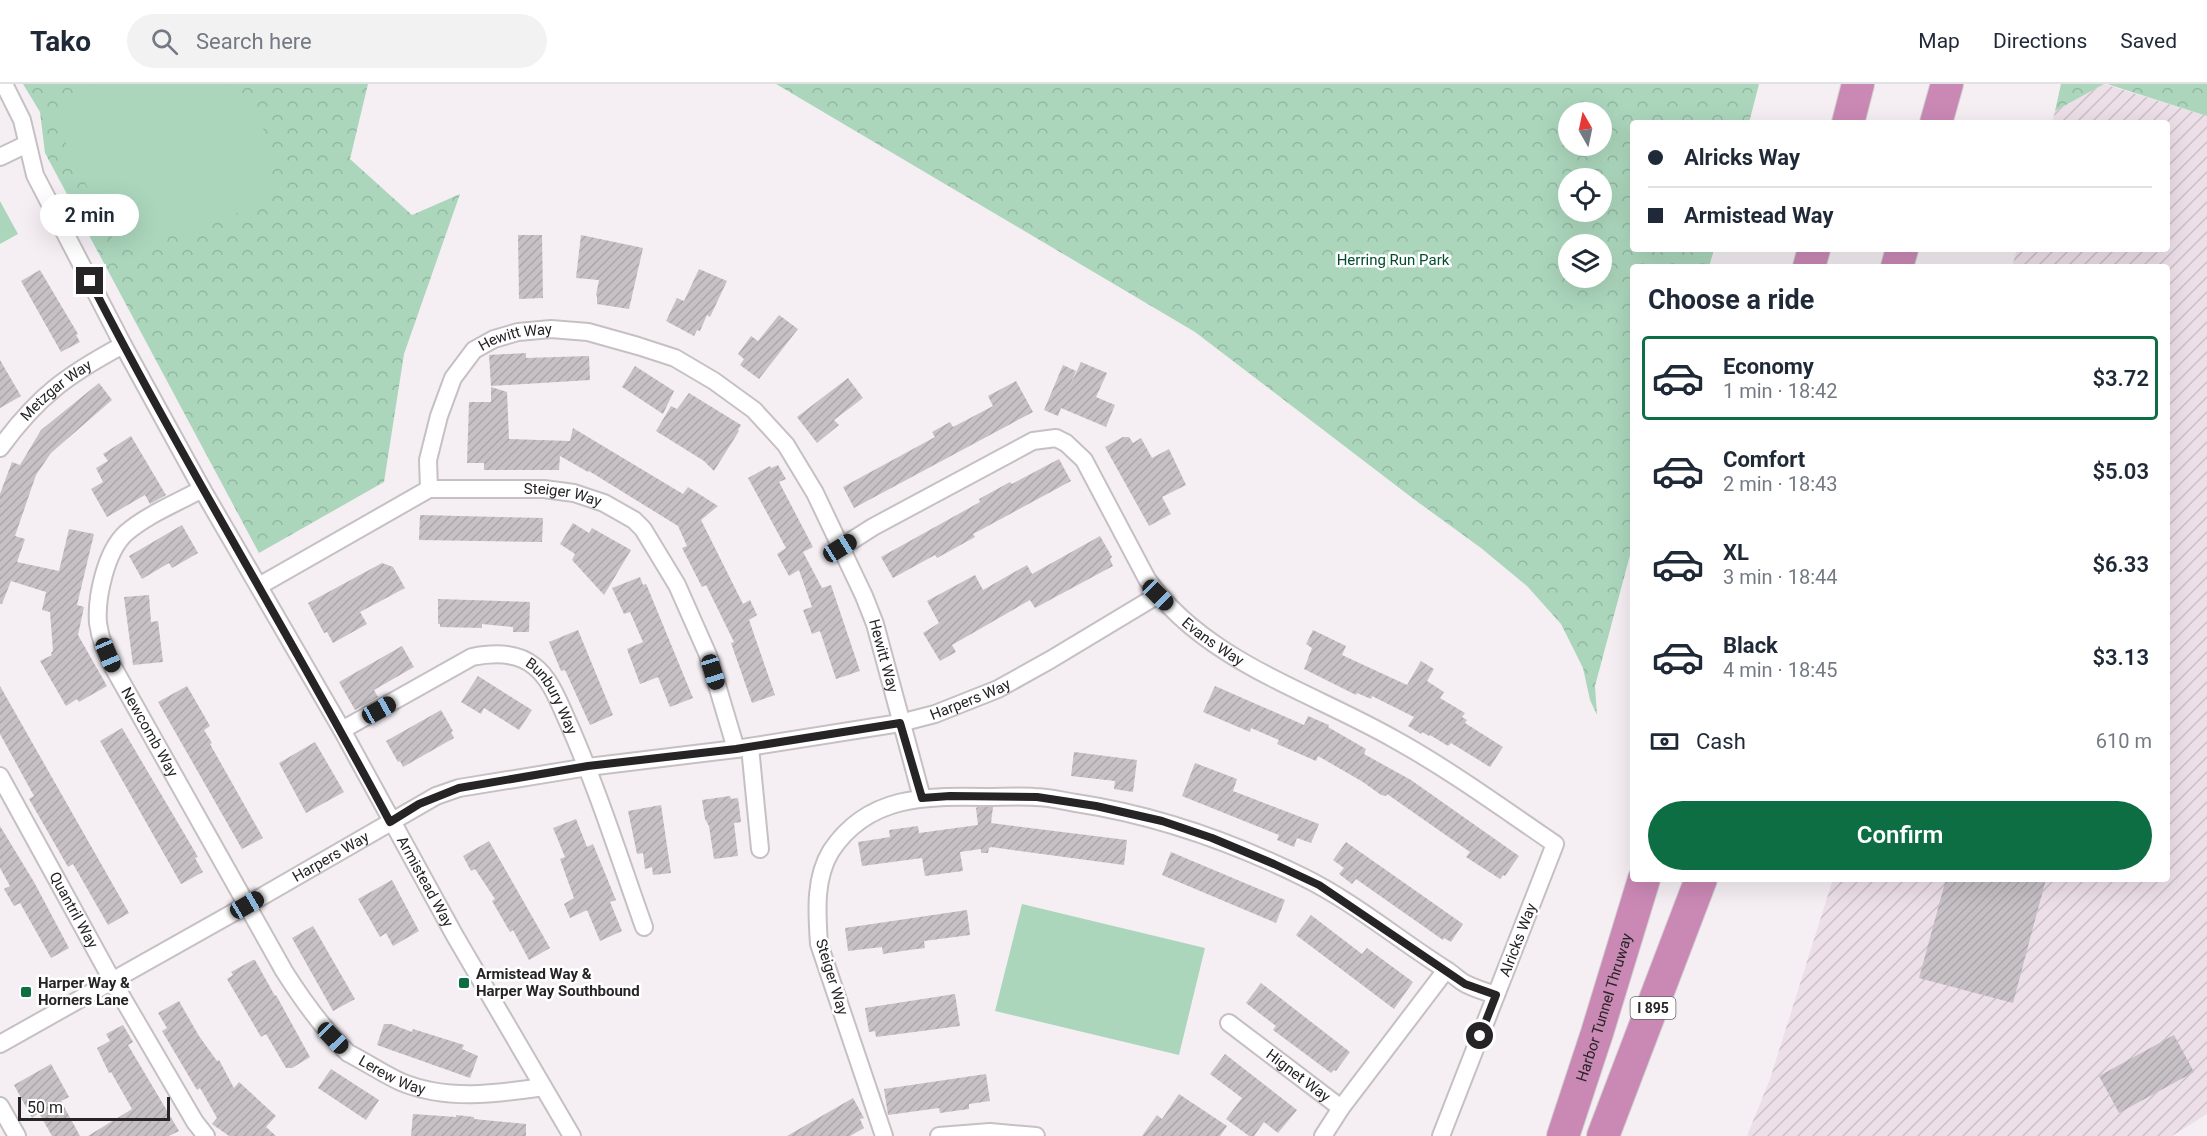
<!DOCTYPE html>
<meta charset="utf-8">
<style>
:root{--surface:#fff;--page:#f2f2f3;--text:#1f2937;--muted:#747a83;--line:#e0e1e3;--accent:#0d6e44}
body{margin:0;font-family:Roboto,sans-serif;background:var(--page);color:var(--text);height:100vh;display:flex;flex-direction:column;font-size:22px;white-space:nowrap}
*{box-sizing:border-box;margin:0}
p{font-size:20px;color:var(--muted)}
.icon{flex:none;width:33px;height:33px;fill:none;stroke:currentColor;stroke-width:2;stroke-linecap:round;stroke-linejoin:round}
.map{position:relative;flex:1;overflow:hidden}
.drawer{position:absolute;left:1630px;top:180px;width:540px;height:618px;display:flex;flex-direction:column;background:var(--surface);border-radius:6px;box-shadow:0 6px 24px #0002}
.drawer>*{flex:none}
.banner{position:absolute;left:1630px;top:36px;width:540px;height:132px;border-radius:6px;box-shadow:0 6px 24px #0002;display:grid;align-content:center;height:132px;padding:0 18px;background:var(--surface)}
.needle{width:39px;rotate:351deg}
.controls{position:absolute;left:1558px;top:18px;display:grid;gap:12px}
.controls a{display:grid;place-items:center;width:54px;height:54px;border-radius:50%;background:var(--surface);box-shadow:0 6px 24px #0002;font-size:30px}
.scale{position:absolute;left:18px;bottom:15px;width:152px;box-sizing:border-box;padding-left:6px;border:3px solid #262425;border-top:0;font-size:16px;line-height:21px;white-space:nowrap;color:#262425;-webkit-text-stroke:4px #fff;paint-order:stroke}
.end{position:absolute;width:27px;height:27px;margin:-14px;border:8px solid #262425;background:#fff;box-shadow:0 0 0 3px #fff}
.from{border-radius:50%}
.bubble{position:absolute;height:42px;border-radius:21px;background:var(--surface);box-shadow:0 6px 24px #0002;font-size:20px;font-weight:600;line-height:42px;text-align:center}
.car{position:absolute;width:18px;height:36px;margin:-18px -9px;border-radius:8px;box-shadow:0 0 4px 2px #0007;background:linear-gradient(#222 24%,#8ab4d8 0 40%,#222 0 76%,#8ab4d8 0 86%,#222 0)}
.banner b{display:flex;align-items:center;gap:21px;height:57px;font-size:22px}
.banner b+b{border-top:2px solid var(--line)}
.banner i{width:15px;height:15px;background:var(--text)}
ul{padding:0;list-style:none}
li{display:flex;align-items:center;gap:18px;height:84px;margin:0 12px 9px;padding:0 6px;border:3px solid transparent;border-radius:6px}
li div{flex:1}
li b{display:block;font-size:22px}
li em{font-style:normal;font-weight:600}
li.selected{border-color:var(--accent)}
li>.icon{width:54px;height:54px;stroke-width:1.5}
h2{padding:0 18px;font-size:27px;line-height:72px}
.pay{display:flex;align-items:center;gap:15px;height:66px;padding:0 18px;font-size:22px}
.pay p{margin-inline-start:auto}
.action{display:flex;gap:12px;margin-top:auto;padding:12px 18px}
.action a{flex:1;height:69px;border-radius:36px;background:var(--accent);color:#fff;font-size:24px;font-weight:600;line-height:69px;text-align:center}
header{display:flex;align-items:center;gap:36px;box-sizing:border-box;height:84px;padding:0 30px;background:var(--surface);border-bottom:2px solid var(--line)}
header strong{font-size:28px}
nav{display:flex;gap:33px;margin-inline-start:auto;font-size:21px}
.search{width:420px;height:54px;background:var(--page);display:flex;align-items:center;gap:15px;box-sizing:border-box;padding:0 21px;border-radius:33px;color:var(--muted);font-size:22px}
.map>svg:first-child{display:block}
.industrial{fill:url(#industrial-furrows)}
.park{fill:url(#park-crowns);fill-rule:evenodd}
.garden{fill:#abd6bc}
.building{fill:url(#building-hatch)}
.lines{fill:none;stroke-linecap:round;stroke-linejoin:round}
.street-casing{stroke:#c6c0c4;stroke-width:20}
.highway-casing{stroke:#cfcfcf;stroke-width:34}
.street{stroke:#fff;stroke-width:16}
.highway{stroke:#ca89b5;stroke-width:32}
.route{stroke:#262425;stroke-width:8}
.poi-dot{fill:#0d6e44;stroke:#fff;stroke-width:2}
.labels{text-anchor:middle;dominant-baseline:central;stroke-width:5;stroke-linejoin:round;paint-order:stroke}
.shield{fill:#fff;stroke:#676666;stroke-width:1.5}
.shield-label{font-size:14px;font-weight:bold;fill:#262425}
.park-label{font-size:15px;fill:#004e2e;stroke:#fff}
.street-label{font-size:15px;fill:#262425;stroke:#fff}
.poi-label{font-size:15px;font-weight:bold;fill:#262425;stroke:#fff;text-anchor:start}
</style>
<header>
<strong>Tako</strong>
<div class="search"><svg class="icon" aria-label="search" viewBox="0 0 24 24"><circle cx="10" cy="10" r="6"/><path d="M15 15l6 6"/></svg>Search here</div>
<nav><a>Map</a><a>Directions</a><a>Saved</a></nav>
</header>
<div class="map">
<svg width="2207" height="1052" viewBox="0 0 2207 1052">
<defs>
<pattern id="industrial-furrows" width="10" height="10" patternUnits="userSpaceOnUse" patternTransform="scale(1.5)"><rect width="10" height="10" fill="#eddfe8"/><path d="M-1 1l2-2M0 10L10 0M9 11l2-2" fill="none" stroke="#cbbfc7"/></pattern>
<pattern id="park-crowns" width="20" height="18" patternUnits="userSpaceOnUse" patternTransform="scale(1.5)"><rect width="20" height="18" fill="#abd6bc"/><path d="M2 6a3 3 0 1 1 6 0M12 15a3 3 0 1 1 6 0" fill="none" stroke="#93b8a1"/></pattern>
<pattern id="building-hatch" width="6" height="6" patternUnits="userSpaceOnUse" patternTransform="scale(1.5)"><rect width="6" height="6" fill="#c7c1c5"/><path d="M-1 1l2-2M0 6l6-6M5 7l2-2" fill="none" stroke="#aba6a9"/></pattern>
</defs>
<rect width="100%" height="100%" fill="#f5eff3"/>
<path class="industrial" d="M2104,0L2207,32V1030L2172,1052H1747L1770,995L1833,795H2168V183H2012L2017,165H2168V39H2052L2055,27Z"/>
<path class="park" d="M23,0H368L350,75L412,131L460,110L404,270L384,398L259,469L45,69L40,28Z
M776,0H1759L1749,39H1634V165H1714L1709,183H1634L1633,460L1595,602L1597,631L1590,616L1583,584L1561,540L1527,502L1481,464L1415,416L1195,248ZM1569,28H1602V62H1569ZM1602,94V128H1569V94ZM1569,160H1602V194H1569Z
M2061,0H2104L2055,27Z
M2107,0H2207V32Z"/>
<path class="garden" d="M91,0H225L244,15L264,46L273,81L269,118L128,166L113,156L56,39L78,9Z
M0,117L18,150L0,160Z
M1022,820L1205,864L1179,971L995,927Z"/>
<path class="building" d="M518,151H542L543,214L519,215Z
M581,151L643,164L629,225L597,220V212L596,211L599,196L576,194Z
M699,185L727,197L710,233L707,231L700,247L697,246L694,252L666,237L677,214L684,217Z
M40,186L78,250L76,251L80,258L61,268L21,197Z
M779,231L798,245L759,295L740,281L744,275L738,270L751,252L758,257Z
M526,269V274L589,272L590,296L491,302L489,271Z
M0,276L21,312L0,324Z
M1081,278L1107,289L1096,313L1115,321L1106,343L1061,324L1058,332L1044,326L1063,281L1076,287L1070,302Z
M635,282L674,307L663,330L622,303Z
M848,294L863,314L834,336L839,341L817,359L797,333Z
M1016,297L1033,328L854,424L843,403L935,353L932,348L950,338L953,343L993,322L988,312Z
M99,299L112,316L51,369L36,391L15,452L25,455L17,478L59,487L69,445L94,450L77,521L84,523L78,551L107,602L79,618L77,615L66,622L40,577L52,571L51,569L53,567L50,528L42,526L46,508L11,497L2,520H0V410L12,378L20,381L41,346Z
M491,303L507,308L509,355L570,357L573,344L683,410L688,403L718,422L701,436L743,520L750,516L757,531L749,536L775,611L752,619L731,559L734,558L706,501L702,503L682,464L687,462L678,442L589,387L588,388L560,372L559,386H484V379H467L469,318H491Z
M689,309L741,341L738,346L739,347L714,387L704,377L656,347L671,322L677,325Z
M131,352L166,411L150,420L145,411L107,433L91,405L103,398L96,384L108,377L103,370Z
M1123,353H1129L1133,359L1141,354L1152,374L1169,365L1186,401L1162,413L1171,430L1149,442L1105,363Z
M1059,375L1071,397L973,450L975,453L937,474L935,471L893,494L881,473L980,418L979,415L1010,398L1012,400Z
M778,381L786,395L779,398L813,463L803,468L822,504L831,501L860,587L836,595L820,547L812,550L803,526L812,523L799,486L789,492L777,470L786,464L748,394L770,382L771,384Z
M420,431L543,434L542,458L419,456Z
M573,439L589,449L592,444L631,466L604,511L572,476L575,470L560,460Z
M182,441L198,469L172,484L169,479L142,495L129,472Z
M1100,452L1112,473L1110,475L1113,482L1035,524L1030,516L952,561L956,568L940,577L923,549L939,539L927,517L975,491L983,506L1027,481L1032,490Z
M382,479L393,483L405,504L360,528L367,540L333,559L327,548L324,549L308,519Z
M640,493L643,501L646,500L647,502L693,614L670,623L658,593L640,600L627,565L643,558L630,528L624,530L612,504Z
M149,511L151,538L158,537L163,578L133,581L124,513Z
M438,515L530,518L529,548H513V543L482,540V544L440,543V540H438Z
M578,546L613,631L590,641L565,586L561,587L549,558Z
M1313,546L1346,562L1342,571L1407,601L1421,577L1434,585L1427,597L1444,608L1440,614L1465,629L1462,633L1467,636L1465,639L1503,663L1490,683L1451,659L1448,662L1430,651L1429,652L1422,648L1421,650L1408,642L1414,633L1372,612L1371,615L1357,609L1356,611L1304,585L1312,564L1306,560Z
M402,562L414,583L374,606L378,613L355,626L339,598Z
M478,592L532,626L519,646L484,624L481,630L461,618Z
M0,602L129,829L108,841L73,780L68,783L29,715L34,712L0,650Z
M187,602L210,642L204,646L212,659L210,660L263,754L242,765L158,618Z
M1215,602L1304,641L1308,632L1329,641L1328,643L1366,665L1364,670L1411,696L1519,772L1505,792L1503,791L1500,795L1466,773L1470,768L1387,710L1386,712L1381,711L1363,698L1318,672L1316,677L1277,660L1279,656L1251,644L1250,648L1203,628Z
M441,626L453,647L451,648L454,654L403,683L400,677L398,678L386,657Z
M122,644L198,773L195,774L203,788L181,800L100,657Z
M315,658L344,708L306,729L279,679Z
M1074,668L1137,676L1133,708L1114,705L1115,697L1071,692Z
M1195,679L1237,695L1233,707L1319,740L1311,759L1297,754L1294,763L1277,756L1279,751L1182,712Z
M730,712L731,715L738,714L741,738L734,739L738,772L714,775L709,742L705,735L702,716Z
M661,721L671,789L653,791L652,783L645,785L643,769L637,770L628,727Z
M978,723H993L991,739L1127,756L1124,781L991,763L989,764L988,769H981V765L960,768L963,787L925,792L922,774L862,782L858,758L890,753L889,746L918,742L919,749L978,741L976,724Z
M576,735L587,763L593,760L616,816L610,818L622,847L600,857L587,826L570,834L564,820L574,814L560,775L565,773L553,744Z
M0,742L34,798L69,864L51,874L20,819L14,822L4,805L10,802L0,784Z
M489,757L550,864L529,876L513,846L510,848L492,817L495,815L475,785L471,787L463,772Z
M1346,758L1463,840L1451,858L1444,854L1443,856L1356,795L1352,800L1339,790L1344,784L1333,776Z
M1171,768L1285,816L1276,839L1162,791Z
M1946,795H2046L2013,919L1919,894Z
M392,796L419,847L393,862L386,849L380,853L358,815Z
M967,826L970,851L924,857L925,864L909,866L883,870L882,863L848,867L845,844Z
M1311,831L1362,870L1367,864L1413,898L1394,925L1296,851Z
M313,842L355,915L333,927L292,854Z
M253,876H255L275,912L276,911L310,973L292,984H286L266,950L261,953L227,895L233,891L231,888Z
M1261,899L1350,968L1336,987L1334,986L1331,989L1273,946L1276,942L1246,919Z
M955,910L960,942L876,953L875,947L869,948L865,924Z
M179,917L199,952L217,977L219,976L234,1004L239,998L276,1032L266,1043L276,1052H229L212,1040L217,1034L200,1004L197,1006L162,947L167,944L158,929Z
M384,940H391L412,948L413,945L464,961L462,965L478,972L470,994L377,961Z
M123,941L133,958L128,961L179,1047L169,1052H88L132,1025L111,988L109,989L97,964L110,957L106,950Z
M2174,951L2194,988L2119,1029L2099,992Z
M1225,970L1297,1026L1278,1049L1264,1038L1254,1052H1249L1226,1035L1242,1014L1210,990Z
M51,980L69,1013L61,1017L80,1052H52L39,1029L32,1034L14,1001Z
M331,985L379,1016L366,1036L318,1004Z
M986,990L990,1017L969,1020V1025L940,1029L939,1024L888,1031L884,1005Z
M1179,1010L1227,1042L1220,1052H1142L1157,1031L1162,1035Z
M853,1014L864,1034L860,1035L864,1044L850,1052H787Z
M413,1030L456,1033V1031L474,1033V1035L526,1040V1052H411Z"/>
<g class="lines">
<g class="street-casing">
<g id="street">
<path id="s1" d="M4,0L22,36L35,91L123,261L202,405L342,646L455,852L572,1052"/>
<path d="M0,73L27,60"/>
<path id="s2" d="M0,364C38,312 67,291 123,261"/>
<path id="s3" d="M202,405C177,419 148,430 126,449C106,467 96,513 98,539C100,555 106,568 113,583L284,887C303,917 323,945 348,969C366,978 383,990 401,998C447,1017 496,1010 543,1003"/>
<path id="s4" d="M429,405L428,376L439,332L453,294L474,266L494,255L518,248L551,245L588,248L638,262L675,274L714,297L754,326L786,361L815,409L864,512L875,540L922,714"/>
<path id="s5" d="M840,464L873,443L1033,357L1056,354L1066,359L1084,376L1147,495C1204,577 1310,607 1394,655C1450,686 1502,724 1555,760L1441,1052"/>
<path id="s6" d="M259,502L429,405H544L574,409L604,419L634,436L643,445L677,501L708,571L736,665"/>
<path id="s7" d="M342,646L472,573C492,569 517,568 534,582C550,594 559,618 567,636C597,703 619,773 644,843"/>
<path d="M750,663L760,765"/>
<path id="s8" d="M0,692L112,896L195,1038L206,1052"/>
<path id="s9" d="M1229,939L1341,1024"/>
<path id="s10" d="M0,960L247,821L436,712L459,704L588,683L736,665L900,639L935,630L998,605L1050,576L1158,511"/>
<path d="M0,1022L17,1052"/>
<path d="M884,1052L819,860C817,829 814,795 831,767C868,711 926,712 985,713C1002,713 1019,712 1035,713C1049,713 1062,717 1076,719C1155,731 1232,758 1303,793C1354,818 1400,857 1448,887C1454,891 1460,897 1466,900C1476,905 1486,908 1496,911"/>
<path d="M939,1052L990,1048L1036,1052"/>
<path d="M1323,1052L1341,1024L1446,886"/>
</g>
</g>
<g class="highway-casing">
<g id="highway">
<path d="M1848,39L1858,0"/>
<path d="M1936,39L1947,0"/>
<path d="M1809,183L1814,165"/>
<path d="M1897,183L1902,165"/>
<path id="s11" d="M1563,1052L1597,949L1644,795"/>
<path d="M1603,1052L1701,795"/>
</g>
</g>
<use href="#street" class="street"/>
<use href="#highway" class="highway"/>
</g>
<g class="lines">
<path class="route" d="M90,197C184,380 293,556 390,738L419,720L459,704L588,682L736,665L900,639L922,714L950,712L1037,713L1096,722L1162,737L1212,754L1274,780L1319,801L1465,900L1496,911L1480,952"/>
</g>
<g class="poi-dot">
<rect x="458" y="893" width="12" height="12" rx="3"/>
<rect x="20" y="902" width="12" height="12" rx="3"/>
</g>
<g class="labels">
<rect class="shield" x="1630.5" y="913" width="45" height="22" rx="4.5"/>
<g class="shield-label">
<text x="1653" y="924">I 895</text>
</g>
<g class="park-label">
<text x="1393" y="176">Herring Run Park</text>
</g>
<g class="street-label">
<text stroke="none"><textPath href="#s4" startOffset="194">Hewitt Way</textPath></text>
<text stroke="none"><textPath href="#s2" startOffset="81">Metzgar Way</textPath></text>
<text stroke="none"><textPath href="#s6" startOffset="330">Steiger Way</textPath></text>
<text stroke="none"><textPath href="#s5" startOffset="506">Evans Way</textPath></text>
<text stroke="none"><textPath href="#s4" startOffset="734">Hewitt Way</textPath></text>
<text stroke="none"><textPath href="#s10" startOffset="1046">Harpers Way</textPath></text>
<text stroke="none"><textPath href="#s7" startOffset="249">Bunbury Way</textPath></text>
<text stroke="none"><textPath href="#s3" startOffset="306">Newcomb Way</textPath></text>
<text stroke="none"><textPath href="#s10" startOffset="380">Harpers Way</textPath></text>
<text stroke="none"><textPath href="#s1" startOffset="904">Armistead Way</textPath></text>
<text stroke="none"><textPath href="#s8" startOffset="153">Quantril Way</textPath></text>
<text transform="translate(1518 856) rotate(-69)">Alricks Way</text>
<text transform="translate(832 893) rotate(73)">Steiger Way</text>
<text stroke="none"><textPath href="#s11" startOffset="135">Harbor Tunnel Thruway</textPath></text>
<text stroke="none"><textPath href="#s3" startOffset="734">Lerew Way</textPath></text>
<text stroke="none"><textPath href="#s9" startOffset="87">Hignet Way</textPath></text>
</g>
<g class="poi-label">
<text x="476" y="890">Armistead Way &amp;<tspan x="476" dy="17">Harper Way Southbound</tspan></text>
<text x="38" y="899">Harper Way &amp;<tspan x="38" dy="17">Horners Lane</tspan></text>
</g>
</g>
</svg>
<div class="controls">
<a><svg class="needle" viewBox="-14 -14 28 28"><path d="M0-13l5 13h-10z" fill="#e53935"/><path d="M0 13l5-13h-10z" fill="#747a83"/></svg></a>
<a><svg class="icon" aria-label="locate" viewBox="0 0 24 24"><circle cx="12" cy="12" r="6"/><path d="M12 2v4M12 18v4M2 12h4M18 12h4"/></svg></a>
<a><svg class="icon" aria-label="layers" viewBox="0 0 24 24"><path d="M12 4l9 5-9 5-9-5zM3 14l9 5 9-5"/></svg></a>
</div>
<div class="scale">50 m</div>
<i class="end from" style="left:1480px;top:952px"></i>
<i class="end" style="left:90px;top:197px"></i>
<div class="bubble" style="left:40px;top:110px;width:99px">2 min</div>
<i class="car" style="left:840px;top:464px;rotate:58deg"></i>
<i class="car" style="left:1158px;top:511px;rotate:135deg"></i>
<i class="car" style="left:108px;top:571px;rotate:157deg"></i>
<i class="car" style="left:713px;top:588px;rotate:163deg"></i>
<i class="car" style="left:379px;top:626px;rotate:61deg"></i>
<i class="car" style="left:247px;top:821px;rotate:60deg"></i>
<i class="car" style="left:333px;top:954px;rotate:136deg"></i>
<div class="banner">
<b><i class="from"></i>Alricks Way</b>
<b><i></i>Armistead Way</b>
</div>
<section class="drawer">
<h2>Choose a ride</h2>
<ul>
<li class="selected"><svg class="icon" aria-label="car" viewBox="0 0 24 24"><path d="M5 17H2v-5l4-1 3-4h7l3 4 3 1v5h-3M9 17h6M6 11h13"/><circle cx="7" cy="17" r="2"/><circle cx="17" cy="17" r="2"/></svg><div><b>Economy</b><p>1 min · 18:42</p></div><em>$3.72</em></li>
<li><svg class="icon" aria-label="car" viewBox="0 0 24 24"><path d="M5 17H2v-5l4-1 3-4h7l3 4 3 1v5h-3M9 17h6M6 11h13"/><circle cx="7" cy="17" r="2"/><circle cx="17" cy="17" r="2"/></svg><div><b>Comfort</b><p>2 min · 18:43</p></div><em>$5.03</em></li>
<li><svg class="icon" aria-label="car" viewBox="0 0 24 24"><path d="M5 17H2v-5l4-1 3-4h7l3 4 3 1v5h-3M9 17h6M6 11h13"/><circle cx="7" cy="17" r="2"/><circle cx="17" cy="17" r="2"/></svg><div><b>XL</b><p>3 min · 18:44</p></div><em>$6.33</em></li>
<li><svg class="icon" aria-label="car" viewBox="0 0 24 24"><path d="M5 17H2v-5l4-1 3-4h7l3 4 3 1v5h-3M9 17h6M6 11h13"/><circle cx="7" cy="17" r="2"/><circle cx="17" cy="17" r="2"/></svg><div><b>Black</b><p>4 min · 18:45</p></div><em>$3.13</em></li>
</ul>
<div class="pay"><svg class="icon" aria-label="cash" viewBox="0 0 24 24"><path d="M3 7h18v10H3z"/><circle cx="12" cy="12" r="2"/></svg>Cash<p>610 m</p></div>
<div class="action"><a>Confirm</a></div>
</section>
</div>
